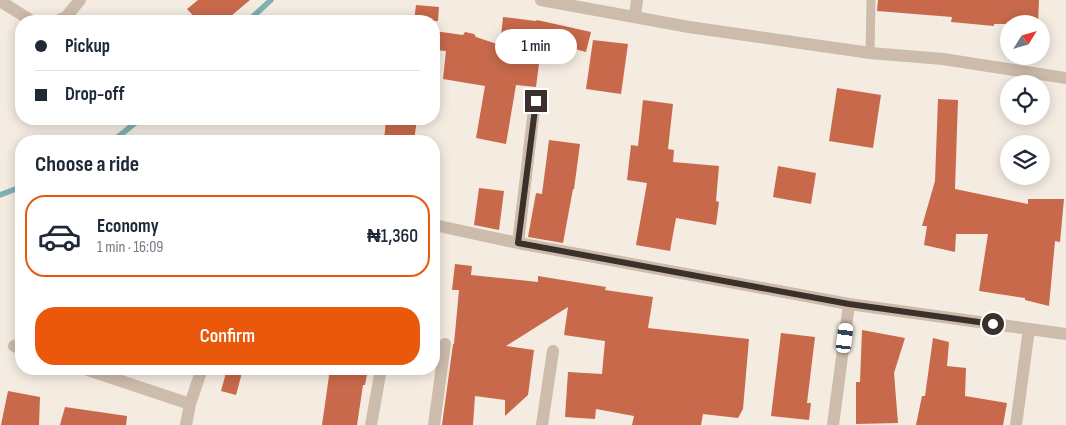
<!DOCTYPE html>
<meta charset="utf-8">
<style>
:root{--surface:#fff;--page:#f6f6f7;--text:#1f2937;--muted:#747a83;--line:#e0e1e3;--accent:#ea580c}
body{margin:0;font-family:"Sofia Sans Condensed",sans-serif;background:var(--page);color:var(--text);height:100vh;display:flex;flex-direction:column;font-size:19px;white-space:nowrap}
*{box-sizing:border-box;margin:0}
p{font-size:16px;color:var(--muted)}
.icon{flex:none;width:28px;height:28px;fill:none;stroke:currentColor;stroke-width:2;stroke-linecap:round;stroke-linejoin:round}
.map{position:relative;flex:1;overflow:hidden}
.details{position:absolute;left:15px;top:135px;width:425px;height:240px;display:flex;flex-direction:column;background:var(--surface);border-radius:20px;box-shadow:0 2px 12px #0003}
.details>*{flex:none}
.top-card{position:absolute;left:15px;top:15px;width:425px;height:110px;border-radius:20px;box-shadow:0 2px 12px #0003;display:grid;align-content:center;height:110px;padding:0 20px;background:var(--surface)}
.needle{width:32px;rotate:53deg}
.fabs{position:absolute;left:1000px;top:15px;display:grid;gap:10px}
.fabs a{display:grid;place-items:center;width:50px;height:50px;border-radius:50%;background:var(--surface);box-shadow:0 2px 12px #0003;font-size:25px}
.end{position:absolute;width:22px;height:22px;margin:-11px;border:6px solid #3b302b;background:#fff;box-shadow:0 0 0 2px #fff}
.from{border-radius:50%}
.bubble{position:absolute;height:35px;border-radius:18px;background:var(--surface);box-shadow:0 2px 12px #0003;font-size:16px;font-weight:600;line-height:35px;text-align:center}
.car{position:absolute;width:15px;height:30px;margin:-15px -8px;border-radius:6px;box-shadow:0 0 4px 1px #0007;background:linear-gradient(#fff 24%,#345 0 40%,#fff 0 76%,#345 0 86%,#fff 0)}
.top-card b{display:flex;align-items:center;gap:18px;height:48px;font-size:19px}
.top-card b+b{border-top:1px solid var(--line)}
.top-card i{width:12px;height:12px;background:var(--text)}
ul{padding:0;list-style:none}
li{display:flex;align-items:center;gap:15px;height:82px;margin:0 10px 8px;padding:0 10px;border:2px solid transparent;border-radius:20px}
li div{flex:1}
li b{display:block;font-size:19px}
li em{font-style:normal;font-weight:600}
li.current{border-color:var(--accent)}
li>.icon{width:45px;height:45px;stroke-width:1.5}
h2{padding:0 20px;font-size:22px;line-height:60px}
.button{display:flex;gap:10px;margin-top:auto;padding:10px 20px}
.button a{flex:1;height:58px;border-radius:20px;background:var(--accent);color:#fff;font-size:20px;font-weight:600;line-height:58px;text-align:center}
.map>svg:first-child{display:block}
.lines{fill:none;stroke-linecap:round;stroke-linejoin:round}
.stream{stroke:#7fb0b2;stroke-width:5.5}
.building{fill:#c8694b}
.lane{stroke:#cdbbac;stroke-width:9}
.street{stroke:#cdbbac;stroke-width:12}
.route{stroke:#3b302b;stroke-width:6}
</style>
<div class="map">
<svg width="1066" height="425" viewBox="0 0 1066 425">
<rect width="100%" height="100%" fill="#f4ebe1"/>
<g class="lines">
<path class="stream" d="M248,21L271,0
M113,141L140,119
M0,195L21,187"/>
</g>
<path class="building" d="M198,0H250L225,21H198L187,9Z
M878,0H1039L1038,24H994V26L951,22L952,17L877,11Z
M416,5L439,7L438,21H414Z
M503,17L536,21L537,20L591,32L586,52L542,40L536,87L516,85L506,144L476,138L485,86L443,79L446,51L434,50V31L463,35L465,32L474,34L476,37L500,45Z
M593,40L628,44L621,94L586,89Z
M837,88L881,95L873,148L829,141Z
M938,99L958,100L955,189L1028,204V199H1064L1060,242L1055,241L1049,306L1025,300V298L979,291L988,234H956L955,252L924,245L927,226H922L935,181Z
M643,100L673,104L668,149L674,150L673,162L719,166L716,201L719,202L716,225L676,218L670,251L636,245L647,183L627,180L631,145L638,146Z
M386,119H417L414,141H384Z
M549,140L580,144L574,189H573L563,243L528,237L536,193L542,194Z
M778,166L816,173L811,204L773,197Z
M479,188L504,191L499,230L474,225Z
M455,264L472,266L471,275L538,282V276L606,287L605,290L653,297L648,328L749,339L743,409L738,418L703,414L701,425H632L634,416L596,409L595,419L565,417L568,372L602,374L605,341L564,335L568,307L506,346L534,350L528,395L505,416V400L475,396L473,425H442L453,344H454L459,290H452Z
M862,330L905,338L894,373L898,423L856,424V382H860Z
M781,333L815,337L807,403H811L809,420L771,416Z
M933,338L949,342L947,366L966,368L965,396L1007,403L1003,425H916L922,396H925Z
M227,369H243L236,395L221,391Z
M330,369H368L365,385H363L357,425H322Z
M8,391L40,397L39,425H1Z
M65,407L127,416L126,425H60Z"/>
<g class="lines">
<path class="lane" d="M870,53L871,0"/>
<path class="street" d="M541,0L689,27L870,53L943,59L1066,78
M0,1L32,21
M635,16L637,0
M57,21L66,17L80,0
M434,225L518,243L849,304L833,425
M518,243L535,101
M849,304L1066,334
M14,346L21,349
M85,369L190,404
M186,425L190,404L202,369
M371,425L381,369
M434,425L445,344
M542,425L553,351
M1016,425L1029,329"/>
</g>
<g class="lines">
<path class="route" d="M536,101L518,243L849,304L993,324"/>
</g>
</svg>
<div class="fabs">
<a><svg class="needle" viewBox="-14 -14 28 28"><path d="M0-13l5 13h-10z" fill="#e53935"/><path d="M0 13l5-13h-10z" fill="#747a83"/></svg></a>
<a><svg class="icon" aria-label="locate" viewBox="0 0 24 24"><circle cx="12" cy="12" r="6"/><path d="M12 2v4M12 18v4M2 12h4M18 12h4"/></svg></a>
<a><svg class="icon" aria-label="layers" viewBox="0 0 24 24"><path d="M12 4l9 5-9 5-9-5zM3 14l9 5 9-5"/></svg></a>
</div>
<i class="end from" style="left:993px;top:324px"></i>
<i class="end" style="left:536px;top:101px"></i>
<div class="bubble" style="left:495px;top:29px;width:82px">1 min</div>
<i class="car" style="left:845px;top:338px;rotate:7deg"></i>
<div class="top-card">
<b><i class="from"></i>Pickup</b>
<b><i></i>Drop-off</b>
</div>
<section class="details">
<h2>Choose a ride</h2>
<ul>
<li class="current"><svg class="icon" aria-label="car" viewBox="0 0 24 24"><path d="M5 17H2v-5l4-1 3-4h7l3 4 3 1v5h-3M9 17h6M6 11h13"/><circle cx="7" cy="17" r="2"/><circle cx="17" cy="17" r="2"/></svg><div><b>Economy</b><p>1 min · 16:09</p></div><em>₦1,360</em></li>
</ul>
<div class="button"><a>Confirm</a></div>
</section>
</div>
